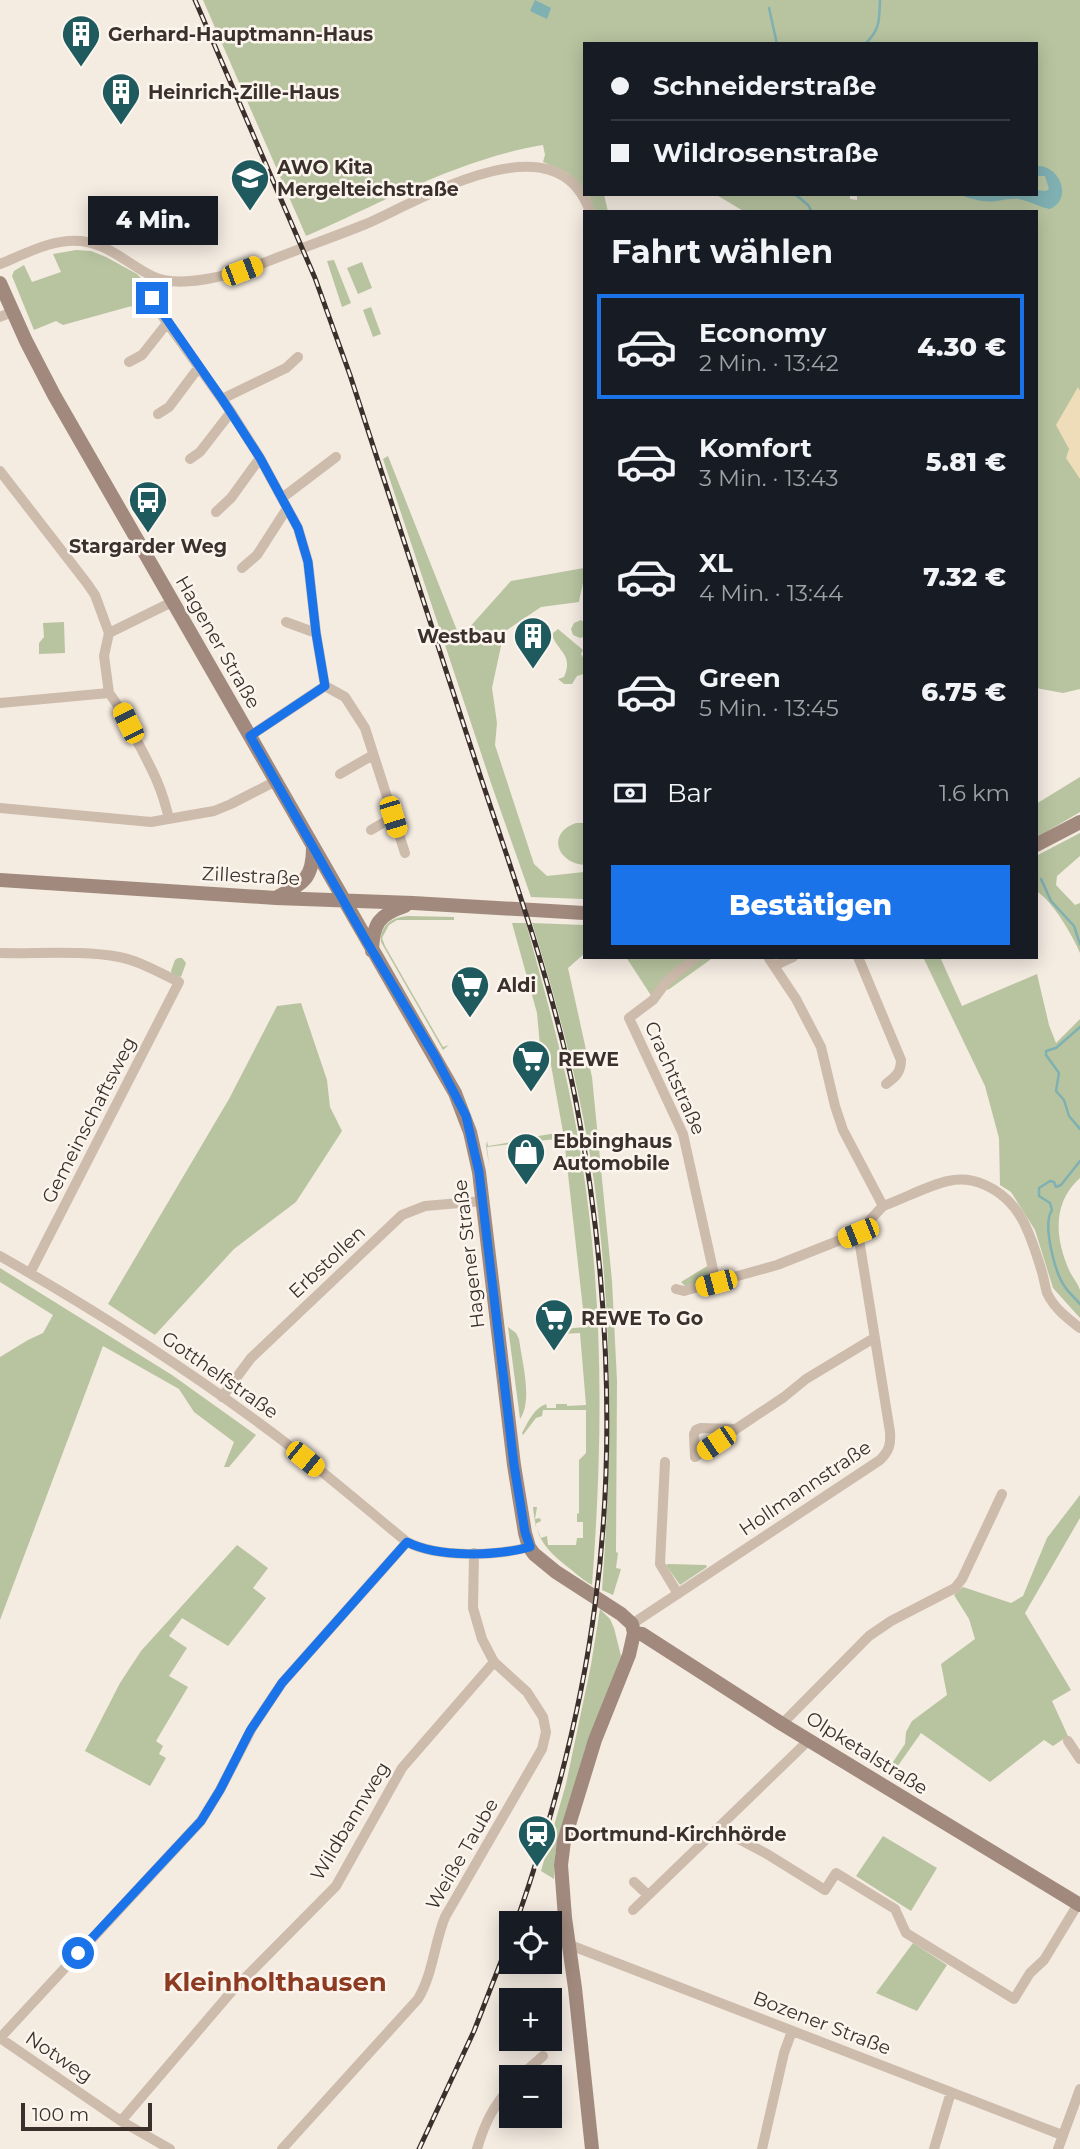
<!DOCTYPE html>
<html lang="de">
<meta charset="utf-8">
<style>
:root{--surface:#171b24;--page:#242831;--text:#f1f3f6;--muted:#9ea1a6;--line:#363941;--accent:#1a73e8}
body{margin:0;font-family:Montserrat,sans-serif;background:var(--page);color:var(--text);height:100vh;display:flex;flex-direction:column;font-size:26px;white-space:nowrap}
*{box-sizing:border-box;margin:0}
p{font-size:23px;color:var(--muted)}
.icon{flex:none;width:38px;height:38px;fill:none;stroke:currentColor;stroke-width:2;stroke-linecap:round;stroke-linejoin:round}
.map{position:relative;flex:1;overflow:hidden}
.sheet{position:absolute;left:583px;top:210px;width:455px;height:749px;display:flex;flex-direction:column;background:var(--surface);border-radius:0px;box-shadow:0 4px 18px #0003}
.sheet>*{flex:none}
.banner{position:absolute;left:583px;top:42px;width:455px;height:154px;border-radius:0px;box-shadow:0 4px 18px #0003;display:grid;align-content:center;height:154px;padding:0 28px;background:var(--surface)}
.buttons{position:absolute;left:499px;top:1911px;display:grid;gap:14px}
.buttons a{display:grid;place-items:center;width:63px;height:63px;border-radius:0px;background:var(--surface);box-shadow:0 4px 18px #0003;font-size:35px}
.scale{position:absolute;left:21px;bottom:18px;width:131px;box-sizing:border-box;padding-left:7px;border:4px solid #3b302b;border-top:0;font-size:19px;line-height:24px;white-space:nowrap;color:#3b302b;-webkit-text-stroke:5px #fbf5ee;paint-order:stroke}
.end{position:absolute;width:32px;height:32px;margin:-16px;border:9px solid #1a73e8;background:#fff;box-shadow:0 0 0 4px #fff}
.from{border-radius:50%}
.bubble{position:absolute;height:49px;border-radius:0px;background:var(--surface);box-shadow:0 4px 18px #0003;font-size:23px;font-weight:800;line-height:49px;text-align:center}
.car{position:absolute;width:21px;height:42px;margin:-21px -10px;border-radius:9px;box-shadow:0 0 5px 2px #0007;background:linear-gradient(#f5c518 24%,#345 0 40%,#f5c518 0 76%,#345 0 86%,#f5c518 0)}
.banner b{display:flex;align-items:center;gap:24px;height:66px;font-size:26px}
.banner b+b{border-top:2px solid var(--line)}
.banner i{width:18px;height:18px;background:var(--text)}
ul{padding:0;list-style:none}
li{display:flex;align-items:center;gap:21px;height:105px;margin:0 14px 10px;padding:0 14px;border:4px solid transparent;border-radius:0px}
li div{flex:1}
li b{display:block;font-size:26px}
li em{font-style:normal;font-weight:800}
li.current{border-color:var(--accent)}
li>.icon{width:63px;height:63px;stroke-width:1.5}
h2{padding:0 28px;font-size:32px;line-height:84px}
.pay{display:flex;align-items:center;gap:18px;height:77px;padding:0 28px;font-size:26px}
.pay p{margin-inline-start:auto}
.button{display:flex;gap:14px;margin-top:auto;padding:14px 28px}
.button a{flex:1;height:80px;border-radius:0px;background:var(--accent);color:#fff;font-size:28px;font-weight:800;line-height:80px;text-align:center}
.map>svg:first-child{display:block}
.green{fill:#b8c4a0}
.sand{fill:#efdcb8}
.water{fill:#7fb0b2}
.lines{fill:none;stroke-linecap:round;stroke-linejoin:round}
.stream{stroke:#7fb0b2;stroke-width:2.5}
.street{stroke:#cdbbac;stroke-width:10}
.secondary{stroke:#a18a7d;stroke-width:14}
.rail-casing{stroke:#3b302b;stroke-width:5}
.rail{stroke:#fbf5ee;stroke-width:2.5;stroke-dasharray:8;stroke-linecap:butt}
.route{stroke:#1a73e8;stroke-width:9}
.labels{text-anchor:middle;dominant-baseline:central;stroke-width:5;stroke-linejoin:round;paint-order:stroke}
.poi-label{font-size:19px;font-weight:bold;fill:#3b302b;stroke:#fbf5ee;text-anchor:start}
.street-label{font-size:19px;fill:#3b302b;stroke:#fbf5ee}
.district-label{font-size:26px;font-weight:bold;fill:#8c3b22;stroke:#fbf5ee}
</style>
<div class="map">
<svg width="1080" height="2149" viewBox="0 0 1080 2149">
<rect width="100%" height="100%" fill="#f4ebe1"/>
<path class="green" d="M203,0H1080V689L1063,693L1036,688V212H745L715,194H850V199L857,200V194H1036V44H584V189L568,173L543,162L545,155L543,145C458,159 384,202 306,236Z
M588,194H604L608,212H595Z
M76,250L91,251L106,257L137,274L142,279L148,303L128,307L63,325L56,321L34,330L12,276L14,271L24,265L32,282L61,272L53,254Z
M334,260L351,303L342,307L327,261Z
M362,262L372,288L358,294L347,268Z
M371,307L381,334L373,337L363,310Z
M388,456L458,633L468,629L511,581L584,568C585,580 581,590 579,602L541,607L504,632L492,688L497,723L495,745L534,864L547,876L584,872V899L531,897L492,786L383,459Z
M581,620L584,622V637L580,638L573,635L571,629L574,623Z
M64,622L65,653L39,654V643L44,637L43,623Z
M558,629L583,650L581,654L584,659V674L577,676L572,684H564L558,679L564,677C574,654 557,652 552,634Z
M1080,777V812L1036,838V804Z
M576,823H584V865C556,862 547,833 576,823Z
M1080,833V856L1057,876L1056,885L1075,905L1080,903V953C1073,936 1052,900 1036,891V856Z
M408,916L454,917V920H397L389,925L382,938L385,946L443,1047L449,1045L443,1050L381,942C380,925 392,917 408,916Z
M512,923H526C547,1000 569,1077 581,1156C604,1298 603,1442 592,1585C584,1581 577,1574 569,1568C545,1549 536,1539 533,1507H537L535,1519L540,1518L541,1521L535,1524L541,1538L547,1536L548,1545H576L577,1538H583V1522H577V1514L579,1513V1460L586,1453V1410H543L542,1416L536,1418L523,1435L522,1433C528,1422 534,1408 546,1404L547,1408H556V1404H567V1406L586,1405L580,1333L543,1335L540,1333L541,1331L585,1327L564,1138L487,1147L489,1164L486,1146L487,1141L488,1146C503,1144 517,1140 532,1139V1137L563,1132L549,1054L540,1046L537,1013Z
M532,923L584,925V954L568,968L592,1077L612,1281L617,1381L616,1552L618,1553L616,1568L621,1569L613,1595L602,1590C613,1445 613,1299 590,1155C577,1077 556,999 532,923Z
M626,957H691L652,997Z
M700,957H714L668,990L666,987Z
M923,957H940L962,1006L1037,974L1049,1025L1056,1043L1080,1019V1178C1052,1203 1055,1238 1069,1270C1072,1277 1078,1283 1080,1290C1080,1298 1080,1309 1080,1318L1053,1288L1035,1230L1011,1192L1000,1185L999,1138L985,1086Z
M178,958H182L186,963L181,977L172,974L171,971L175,960Z
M301,1003L327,1080L330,1107L342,1131L296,1202L234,1249L155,1335L108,1304L229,1099L277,1006Z
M709,1265L710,1279L685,1286L681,1282Z
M0,1268L172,1375L256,1435L229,1467H224L234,1442L194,1412L179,1389L103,1346L0,1620V1357L28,1340L43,1333L53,1315L0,1282Z
M508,1327L516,1333L519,1339C522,1362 533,1400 520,1419Z
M1080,1495V1518L1025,1613L1071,1690L1052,1701L1068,1736L1053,1746L1044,1740L990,1782L921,1733L890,1777L885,1774L905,1744L906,1732L912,1721L947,1695L941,1664L975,1639L969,1619L954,1595L963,1587L1011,1603L1023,1596L1047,1538Z
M237,1545L268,1568L253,1588L266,1598L228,1646L182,1618L169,1636L187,1648L169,1676L188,1687L156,1741L163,1746L159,1754L166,1758L150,1786L85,1751L120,1683L141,1651Z
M668,1564L706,1565L707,1567L680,1585L666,1565Z
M600,1609L610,1619L614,1628L621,1656L585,1749L555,1854L554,1879L541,1871L566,1784L591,1665Z
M883,1836L937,1868L911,1911L856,1876Z
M913,1943L947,1965L917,2011L876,1993Z"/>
<path class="sand" d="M1078,387L1080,391V479L1066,458L1069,449L1056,425Z"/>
<path class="water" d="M535,0L551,8L547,19L530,11Z
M1036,166C1059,164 1074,198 1050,209C1039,207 1029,201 1019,199C1011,198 1004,200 997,201C984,203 970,199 959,194H1036V190L1046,191L1049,189L1045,176H1036Z"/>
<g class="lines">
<path class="stream" d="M769,8L777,44
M865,44C881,29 879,19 880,0
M795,194L808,205L812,212
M1041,879L1051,901L1074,926L1080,944
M1080,1027L1056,1048L1046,1051V1055L1059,1073L1056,1091L1064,1100L1069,1116L1080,1129
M1080,1161L1061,1185L1056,1187L1054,1182L1050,1181L1039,1188V1196L1050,1203L1052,1210C1042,1224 1055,1273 1065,1287C1069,1293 1075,1298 1080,1304"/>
<path class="street" d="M0,264C25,254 53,238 81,241C109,244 129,265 152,276C180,290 233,274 261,264C296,250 331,238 366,224C423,199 557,116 590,212
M152,276L150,289L156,307L231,412L260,458L298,528L308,562L316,633L325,686
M0,317L12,312
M129,362L142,355L168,322
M222,399L286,368L298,357
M158,414L169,407L199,367
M190,459L200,452L231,412
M0,471L86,582L95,595L109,633L104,656L109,693
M282,498L336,457
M216,512L231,498L260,458
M242,568L257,555L286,510
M286,622L316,633
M109,633L172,602
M0,703L109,693C120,707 127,721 135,737C151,768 161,784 169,819
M250,736L325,686L345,697L365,728L405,853
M340,774L373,755
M0,808L151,822L214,811L231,804L276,781
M371,830L393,817
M0,953C37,954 83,950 119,957C140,961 160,973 179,982L30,1273
M696,957L667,981L653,1000L629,1018L683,1134L716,1283
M768,957L796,999L821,1047L835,1106L843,1130L883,1206C903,1199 929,1185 948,1181C961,1178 974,1180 985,1185C1022,1201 1031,1237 1042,1272C1044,1279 1045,1286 1047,1293C1054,1308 1067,1318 1080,1328
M858,957L901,1060C901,1073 895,1077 886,1084
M774,966L793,957
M0,1256C95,1310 186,1368 274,1434C319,1468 363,1506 407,1542C438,1558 496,1556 529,1547
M676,1289L684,1291L777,1265L858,1233
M222,1397L251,1358L402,1215L425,1206L483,1201
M736,1429L695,1457L694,1434L696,1430L701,1428L736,1429L784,1397L806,1379L874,1338
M665,1462L660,1564L678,1594
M632,1624L880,1460C889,1451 891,1445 890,1432L858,1233L883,1206
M782,1724L869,1636L891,1621L955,1588L962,1579L1002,1494
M1068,1741L1080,1759
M718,1828L767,1854L825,1890L836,1873L895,1909L906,1933L1014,1999L1030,1973L1044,1960L1078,1904
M634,1882L648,1895
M633,1910L809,1740
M570,1945L1062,2135
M0,2038L201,1821L220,1790L252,1728L282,1683L407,1542
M0,2038L121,2121L170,2149
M519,2077L543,2056
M121,2121L232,1991L336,1886L402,1768L494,1662
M282,2149L418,1999C433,1974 434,1944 445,1917L542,1749L546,1732L543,1717L527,1692L494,1662L482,1639L473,1608L474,1553
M477,2149C485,2122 493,2107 511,2086
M762,2149L784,2053L792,2031
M934,2149L951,2092
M1058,2149L1080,2089"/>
<path class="secondary" d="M0,283L26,341L54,395L455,1093L470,1132L479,1172L514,1465L525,1533L529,1547L534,1554L556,1572L621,1614L632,1624L634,1633L629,1655L595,1740L564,1841L561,1865L565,1918L575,1988L592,2149
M1036,845L1080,822
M0,880L276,898L413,903L584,913
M279,896C304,884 313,877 313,848
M372,951C373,923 379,915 405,906
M634,1633L642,1634L782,1724L1080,1905"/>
<g class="rail-casing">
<path id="rail" d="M195,0L315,278L350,375C393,507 436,640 479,772C515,881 554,989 576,1102C607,1262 617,1443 595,1605C581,1713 552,1820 516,1923
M419,2149L474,2031L511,1936"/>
</g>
<use href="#rail" class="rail"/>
</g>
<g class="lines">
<path class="route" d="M78,1953L201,1821L220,1790L250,1731L282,1683L407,1542C439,1558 496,1556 530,1547L525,1532L514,1465L479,1172L466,1116L436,1058L364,937L250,736L325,686L316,633L308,562L298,528L260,458L222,399L152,298"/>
</g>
<defs>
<g id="building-pin" transform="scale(2.0125)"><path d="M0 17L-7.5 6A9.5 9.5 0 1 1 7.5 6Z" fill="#1f5a5e" stroke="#fbf5ee"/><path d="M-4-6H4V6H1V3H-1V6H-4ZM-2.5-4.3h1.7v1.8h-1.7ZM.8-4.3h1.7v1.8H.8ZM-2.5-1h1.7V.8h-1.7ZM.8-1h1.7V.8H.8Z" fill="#fff"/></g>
<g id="school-pin" transform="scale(2.0125)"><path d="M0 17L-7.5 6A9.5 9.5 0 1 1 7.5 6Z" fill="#1f5a5e" stroke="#fbf5ee"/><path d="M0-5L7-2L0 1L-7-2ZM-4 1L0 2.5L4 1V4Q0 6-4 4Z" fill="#fff"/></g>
<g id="bus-pin" transform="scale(2.0125)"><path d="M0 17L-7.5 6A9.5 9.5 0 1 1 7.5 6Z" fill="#1f5a5e" stroke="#fbf5ee"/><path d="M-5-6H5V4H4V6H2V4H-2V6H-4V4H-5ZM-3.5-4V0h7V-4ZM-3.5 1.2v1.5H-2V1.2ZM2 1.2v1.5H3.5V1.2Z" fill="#fff"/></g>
<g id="supermarket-pin" transform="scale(2.0125)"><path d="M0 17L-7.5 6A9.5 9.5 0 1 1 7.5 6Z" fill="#1f5a5e" stroke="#fbf5ee"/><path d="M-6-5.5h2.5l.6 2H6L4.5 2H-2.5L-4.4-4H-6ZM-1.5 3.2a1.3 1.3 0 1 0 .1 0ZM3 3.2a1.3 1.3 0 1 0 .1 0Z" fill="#fff"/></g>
<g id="shop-pin" transform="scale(2.0125)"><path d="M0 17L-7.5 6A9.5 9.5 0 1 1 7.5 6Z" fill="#1f5a5e" stroke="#fbf5ee"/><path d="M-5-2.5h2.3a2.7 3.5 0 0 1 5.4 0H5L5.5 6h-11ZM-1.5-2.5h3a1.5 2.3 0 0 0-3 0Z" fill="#fff"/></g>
<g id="station-pin" transform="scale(2.0125)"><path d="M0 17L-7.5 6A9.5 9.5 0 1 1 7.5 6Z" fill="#1f5a5e" stroke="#fbf5ee"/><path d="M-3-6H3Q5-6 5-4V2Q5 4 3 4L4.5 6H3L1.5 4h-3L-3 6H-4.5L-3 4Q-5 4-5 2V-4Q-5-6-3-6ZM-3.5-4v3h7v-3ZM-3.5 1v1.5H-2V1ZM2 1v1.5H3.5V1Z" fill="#fff"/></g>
</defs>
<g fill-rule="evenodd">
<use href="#building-pin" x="81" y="34"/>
<use href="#building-pin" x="121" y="92"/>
<use href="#school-pin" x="250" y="178"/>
<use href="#bus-pin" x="148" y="500"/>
<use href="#building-pin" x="533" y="636"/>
<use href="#supermarket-pin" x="470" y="985"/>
<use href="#supermarket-pin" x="531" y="1059"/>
<use href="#shop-pin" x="526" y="1152"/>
<use href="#supermarket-pin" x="554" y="1318"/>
<use href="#station-pin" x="537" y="1834"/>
</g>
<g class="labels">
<g class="poi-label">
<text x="108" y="34">Gerhard-Hauptmann-Haus</text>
<text x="148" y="92">Heinrich-Zille-Haus</text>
<text x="277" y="167">AWO Kita<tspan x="277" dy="22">Mergelteichstraße</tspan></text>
<text x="148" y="546" text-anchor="middle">Stargarder Weg</text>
<text x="506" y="636" text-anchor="end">Westbau</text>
<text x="497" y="985">Aldi</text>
<text x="558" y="1059">REWE</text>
<text x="553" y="1141">Ebbinghaus<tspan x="553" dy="22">Automobile</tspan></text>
<text x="581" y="1318">REWE To Go</text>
<text x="564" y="1834">Dortmund-Kirchhörde</text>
</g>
<g class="street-label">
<text transform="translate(218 642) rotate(60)">Hagener Straße</text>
<text transform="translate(251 876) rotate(3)">Zillestraße</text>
<text transform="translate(675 1078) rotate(66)">Crachtstraße</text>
<text transform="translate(89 1120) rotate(-63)">Gemeinschaftsweg</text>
<text transform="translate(469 1254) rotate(-97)">Hagener Straße</text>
<text transform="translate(327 1262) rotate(-43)">Erbstollen</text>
<text transform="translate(220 1375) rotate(35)">Gotthelfstraße</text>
<text transform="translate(805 1488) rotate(-34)">Hollmannstraße</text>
<text transform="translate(867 1753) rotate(32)">Olpketalstraße</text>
<text transform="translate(350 1821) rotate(-59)">Wildbannweg</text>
<text transform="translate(462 1854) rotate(-60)">Weiße Taube</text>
<text transform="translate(822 2023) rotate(21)">Bozener Straße</text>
<text transform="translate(59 2057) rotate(34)">Notweg</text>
</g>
<g class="district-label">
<text x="275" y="1982">Kleinholthausen</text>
</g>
</g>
</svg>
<div class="buttons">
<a><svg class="icon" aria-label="locate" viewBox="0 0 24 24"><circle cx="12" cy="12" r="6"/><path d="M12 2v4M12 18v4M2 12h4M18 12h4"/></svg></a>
<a>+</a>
<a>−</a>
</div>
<div class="scale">100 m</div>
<i class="end from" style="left:78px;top:1953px"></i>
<i class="end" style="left:152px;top:298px"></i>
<div class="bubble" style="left:88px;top:196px;width:130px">4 Min.</div>
<i class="car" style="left:242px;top:271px;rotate:69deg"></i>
<i class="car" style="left:128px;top:723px;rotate:334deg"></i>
<i class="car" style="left:393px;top:817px;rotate:163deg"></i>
<i class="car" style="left:858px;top:1233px;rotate:248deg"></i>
<i class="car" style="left:716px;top:1283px;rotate:255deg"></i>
<i class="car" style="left:716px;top:1443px;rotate:236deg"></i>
<i class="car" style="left:305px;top:1459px;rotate:129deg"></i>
<div class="banner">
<b><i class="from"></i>Schneiderstraße</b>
<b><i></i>Wildrosenstraße</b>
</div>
<section class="sheet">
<h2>Fahrt wählen</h2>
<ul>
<li class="current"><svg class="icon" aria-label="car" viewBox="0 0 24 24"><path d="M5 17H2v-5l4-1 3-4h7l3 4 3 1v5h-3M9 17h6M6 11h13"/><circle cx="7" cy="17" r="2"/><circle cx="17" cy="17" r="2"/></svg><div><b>Economy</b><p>2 Min. · 13:42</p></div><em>4.30 €</em></li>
<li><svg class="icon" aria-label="car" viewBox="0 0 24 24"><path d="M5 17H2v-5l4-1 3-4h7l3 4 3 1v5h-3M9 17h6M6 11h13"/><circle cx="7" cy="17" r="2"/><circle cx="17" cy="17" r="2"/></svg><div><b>Komfort</b><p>3 Min. · 13:43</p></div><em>5.81 €</em></li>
<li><svg class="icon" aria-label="car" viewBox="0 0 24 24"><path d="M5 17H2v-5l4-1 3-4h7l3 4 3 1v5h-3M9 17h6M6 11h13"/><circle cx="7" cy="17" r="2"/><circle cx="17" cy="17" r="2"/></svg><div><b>XL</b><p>4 Min. · 13:44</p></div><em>7.32 €</em></li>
<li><svg class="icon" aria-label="car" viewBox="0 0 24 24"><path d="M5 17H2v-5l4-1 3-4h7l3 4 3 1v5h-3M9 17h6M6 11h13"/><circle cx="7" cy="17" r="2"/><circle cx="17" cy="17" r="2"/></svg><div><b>Green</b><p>5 Min. · 13:45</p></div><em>6.75 €</em></li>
</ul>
<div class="pay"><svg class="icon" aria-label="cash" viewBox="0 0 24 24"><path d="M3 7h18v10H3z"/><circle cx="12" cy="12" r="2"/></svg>Bar<p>1.6 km</p></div>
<div class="button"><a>Bestätigen</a></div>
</section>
</div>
